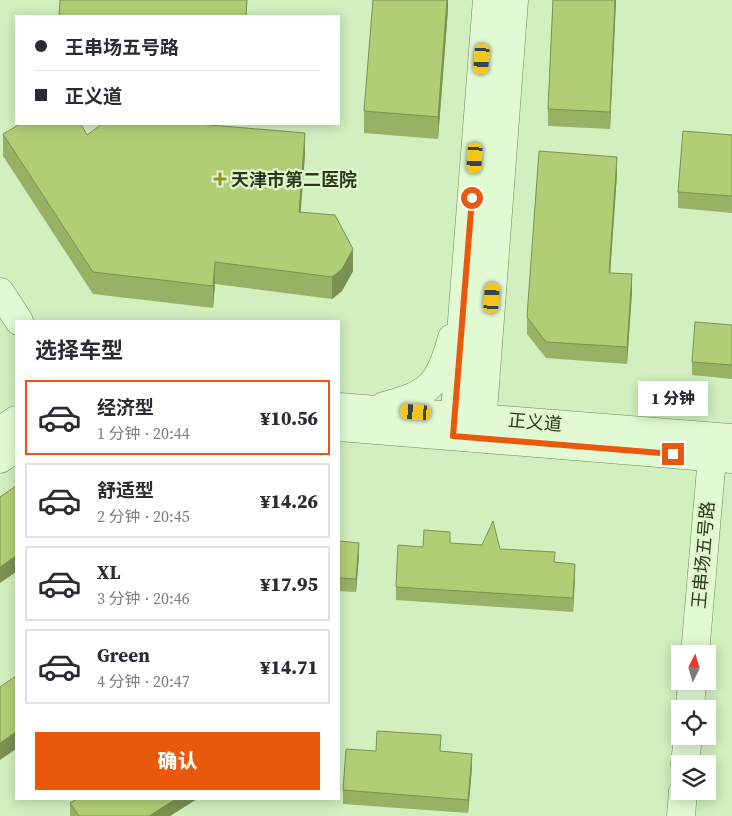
<!DOCTYPE html>
<html lang="zh">
<meta charset="utf-8">
<style>
:root{--surface:#fff;--page:#f7f7f7;--text:#2b2b33;--muted:#7c7c81;--line:#e1e1e2;--accent:#ea580c}
body{margin:0;font-family:"Source Serif 4","Noto Sans SC",serif;background:var(--page);color:var(--text);height:100vh;display:flex;flex-direction:column;font-size:19px;white-space:nowrap}
*{box-sizing:border-box;margin:0}
p{font-size:16px;color:var(--muted)}
.icon{flex:none;width:28px;height:28px;fill:none;stroke:currentColor;stroke-width:2;stroke-linecap:round;stroke-linejoin:round}
.map{position:relative;flex:1;overflow:hidden}
.panel{position:absolute;left:15px;top:320px;width:325px;height:480px;display:flex;flex-direction:column;background:var(--surface);border-radius:0px;box-shadow:0 2px 12px #0003}
.panel>*{flex:none}
.guide{position:absolute;left:15px;top:15px;width:325px;height:110px;border-radius:0px;box-shadow:0 2px 12px #0003;display:grid;align-content:center;height:110px;padding:0 20px;background:var(--surface)}
.needle{width:32px;rotate:5deg}
.buttons{position:absolute;left:671px;top:645px;display:grid;gap:10px}
.buttons a{display:grid;place-items:center;width:45px;height:45px;border-radius:0px;background:var(--surface);box-shadow:0 2px 12px #0003;font-size:25px}
.end{position:absolute;width:22px;height:22px;margin:-11px;border:6px solid #ea580c;background:#fff;box-shadow:0 0 0 2px #fff}
.from{border-radius:50%}
.bubble{position:absolute;height:35px;border-radius:0px;background:var(--surface);box-shadow:0 2px 12px #0003;font-size:16px;font-weight:800;line-height:35px;text-align:center}
.car{position:absolute;width:15px;height:30px;margin:-15px -8px;border-radius:6px;box-shadow:0 0 4px 1px #0007;background:linear-gradient(#f5c518 24%,#345 0 40%,#f5c518 0 76%,#345 0 86%,#f5c518 0)}
.guide b{display:flex;align-items:center;gap:18px;height:48px;font-size:19px}
.guide b+b{border-top:1px solid var(--line)}
.guide i{width:12px;height:12px;background:var(--text)}
ul{padding:0;list-style:none}
li{display:flex;align-items:center;gap:15px;height:75px;margin:0 10px 8px;padding:0 10px;border:2px solid var(--line);border-radius:0px}
li div{flex:1}
li b{display:block;font-size:19px}
li em{font-style:normal;font-weight:800}
li.current{border-color:var(--accent)}
li>.icon{width:45px;height:45px;stroke-width:1.5}
h2{padding:0 20px;font-size:22px;line-height:60px}
.primary-button{display:flex;gap:10px;margin-top:auto;padding:10px 20px}
.primary-button a{flex:1;height:58px;border-radius:0px;background:var(--accent);color:#fff;font-size:20px;font-weight:800;line-height:58px;text-align:center}
.map>svg:first-child{display:block}
.lines{fill:none;stroke-linecap:round;stroke-linejoin:round}
.tertiary-casing{stroke:#728957;stroke-width:29}
.tertiary{stroke:#e1fad3;stroke-width:28}
.wall{fill:#97b264}
.shaded-wall{fill:#7b9151}
.building{fill:#b0cf74;stroke:#7b9151}
.route{stroke:#ea580c;stroke-width:6}
.poi-dot{fill:#9a9125;stroke:#def7cf;stroke-width:2}
.labels{text-anchor:middle;dominant-baseline:central;stroke-width:4.5;stroke-linejoin:round;paint-order:stroke}
.poi-label{font-size:18px;font-weight:bold;fill:#2c381c;stroke:#def7cf;text-anchor:start}
.street-label{font-size:18px;fill:#2c381c;stroke:#def7cf}
</style>
<div class="map">
<svg width="732" height="816" viewBox="0 0 732 816">
<rect width="100%" height="100%" fill="#d1efbf"/>
<g class="lines">
<g class="tertiary-casing">
<path id="tertiary" d="M0,292L19,321
M384,406C431,394 439,384 452,338
M339,407L732,438
M339,427L732,459
M0,431L16,420
M453,436L487,0
M481,438L514,0
M0,459L16,448
M695,654L712,457
M690,709L692,681
M685,764L688,736
M681,816L683,791"/>
</g>
<use href="#tertiary" class="tertiary"/>
</g>
<path class="wall" d="M448,0V9L438,139L364,133V111Z
M553,0H616L610,129L548,126V109Z
M3,134L87,135L305,155L300,213L353,271L342,291L332,299L215,284L213,308L93,294L3,156Z
M732,135V213L678,208V192Z
M617,174L610,273L632,291L627,364L546,358L527,334V317Z
M732,325V379L692,375V362Z
M339,541L359,556L356,592L339,591Z
M450,543L500,549L555,562L575,577L573,612L396,600V587L423,547Z
M376,751H441L472,767L468,813L343,804V790Z
M77,799H197L170,816H70V803Z"/>
<path class="shaded-wall" d="M447,0H448V9L438,139V117Z
M615,0H616L610,129V112Z
M305,133V155L299,234V212Z
M617,157V174L609,290V273Z
M353,249V271L342,291L332,299V277Z
M215,262V284L213,308V286Z
M632,274V291L627,364V347Z
M359,543V556L356,592V579Z
M16,556V572L0,583V567Z
M575,564V577L573,612V598Z
M16,732V749L0,760V743Z
M472,754V767L468,813V800Z
M176,799H197L170,816H149Z"/>
<path class="building" d="M60,0H247L246,16H59Z
M373,0H447L438,117L364,111Z
M553,0H615L610,112L548,109Z
M20,124H81L87,135L102,124H198L305,133L299,212L335,215L353,249L342,269L332,277L215,262L213,286L93,272L3,134Z
M683,131L732,135V196L678,192Z
M539,151L617,157L609,273L632,274L627,347L546,342L527,317Z
M695,322L732,325V365L692,362Z
M16,486V556L0,567V497Z
M493,521L500,549L555,552L554,562L575,564L573,598L396,587L398,545L423,547L424,530L450,532V543L482,545Z
M339,541L359,543L356,579L339,578Z
M16,676V732L0,743V687Z
M377,731L441,735L440,751L472,754L468,800L343,790L346,749L376,751Z
M77,799H176L149,816H79L70,803Z"/>
<g class="lines">
<path class="route" d="M472,198L453,436L673,454"/>
</g>
<path class="poi-dot" d="M217.5 171.5h5v5h5v5h-5v5h-5v-5h-5v-5h5z"/>
<g class="labels">
<g class="poi-label">
<text x="231" y="179">天津市第二医院</text>
</g>
<g class="street-label">
<text transform="translate(535 422) rotate(5)">正义道</text>
<text transform="translate(703 555) rotate(-85)">王串场五号路</text>
</g>
</g>
</svg>
<div class="buttons">
<a><svg class="needle" viewBox="-14 -14 28 28"><path d="M0-13l5 13h-10z" fill="#e53935"/><path d="M0 13l5-13h-10z" fill="#7c7c81"/></svg></a>
<a><svg class="icon" aria-label="locate" viewBox="0 0 24 24"><circle cx="12" cy="12" r="6"/><path d="M12 2v4M12 18v4M2 12h4M18 12h4"/></svg></a>
<a><svg class="icon" aria-label="layers" viewBox="0 0 24 24"><path d="M12 4l9 5-9 5-9-5zM3 14l9 5 9-5"/></svg></a>
</div>
<i class="end from" style="left:472px;top:198px"></i>
<i class="end" style="left:673px;top:454px"></i>
<div class="bubble" style="left:638px;top:381px;width:70px">1 分钟</div>
<i class="car" style="left:482px;top:59px;rotate:184deg"></i>
<i class="car" style="left:475px;top:158px;rotate:184deg"></i>
<i class="car" style="left:492px;top:298px;rotate:4deg"></i>
<i class="car" style="left:416px;top:412px;rotate:274deg"></i>
<div class="guide">
<b><i class="from"></i>王串场五号路</b>
<b><i></i>正义道</b>
</div>
<section class="panel">
<h2>选择车型</h2>
<ul>
<li class="current"><svg class="icon" aria-label="car" viewBox="0 0 24 24"><path d="M5 17H2v-5l4-1 3-4h7l3 4 3 1v5h-3M9 17h6M6 11h13"/><circle cx="7" cy="17" r="2"/><circle cx="17" cy="17" r="2"/></svg><div><b>经济型</b><p>1 分钟 · 20:44</p></div><em>¥10.56</em></li>
<li><svg class="icon" aria-label="car" viewBox="0 0 24 24"><path d="M5 17H2v-5l4-1 3-4h7l3 4 3 1v5h-3M9 17h6M6 11h13"/><circle cx="7" cy="17" r="2"/><circle cx="17" cy="17" r="2"/></svg><div><b>舒适型</b><p>2 分钟 · 20:45</p></div><em>¥14.26</em></li>
<li><svg class="icon" aria-label="car" viewBox="0 0 24 24"><path d="M5 17H2v-5l4-1 3-4h7l3 4 3 1v5h-3M9 17h6M6 11h13"/><circle cx="7" cy="17" r="2"/><circle cx="17" cy="17" r="2"/></svg><div><b>XL</b><p>3 分钟 · 20:46</p></div><em>¥17.95</em></li>
<li><svg class="icon" aria-label="car" viewBox="0 0 24 24"><path d="M5 17H2v-5l4-1 3-4h7l3 4 3 1v5h-3M9 17h6M6 11h13"/><circle cx="7" cy="17" r="2"/><circle cx="17" cy="17" r="2"/></svg><div><b>Green</b><p>4 分钟 · 20:47</p></div><em>¥14.71</em></li>
</ul>
<div class="primary-button"><a>确认</a></div>
</section>
</div>
